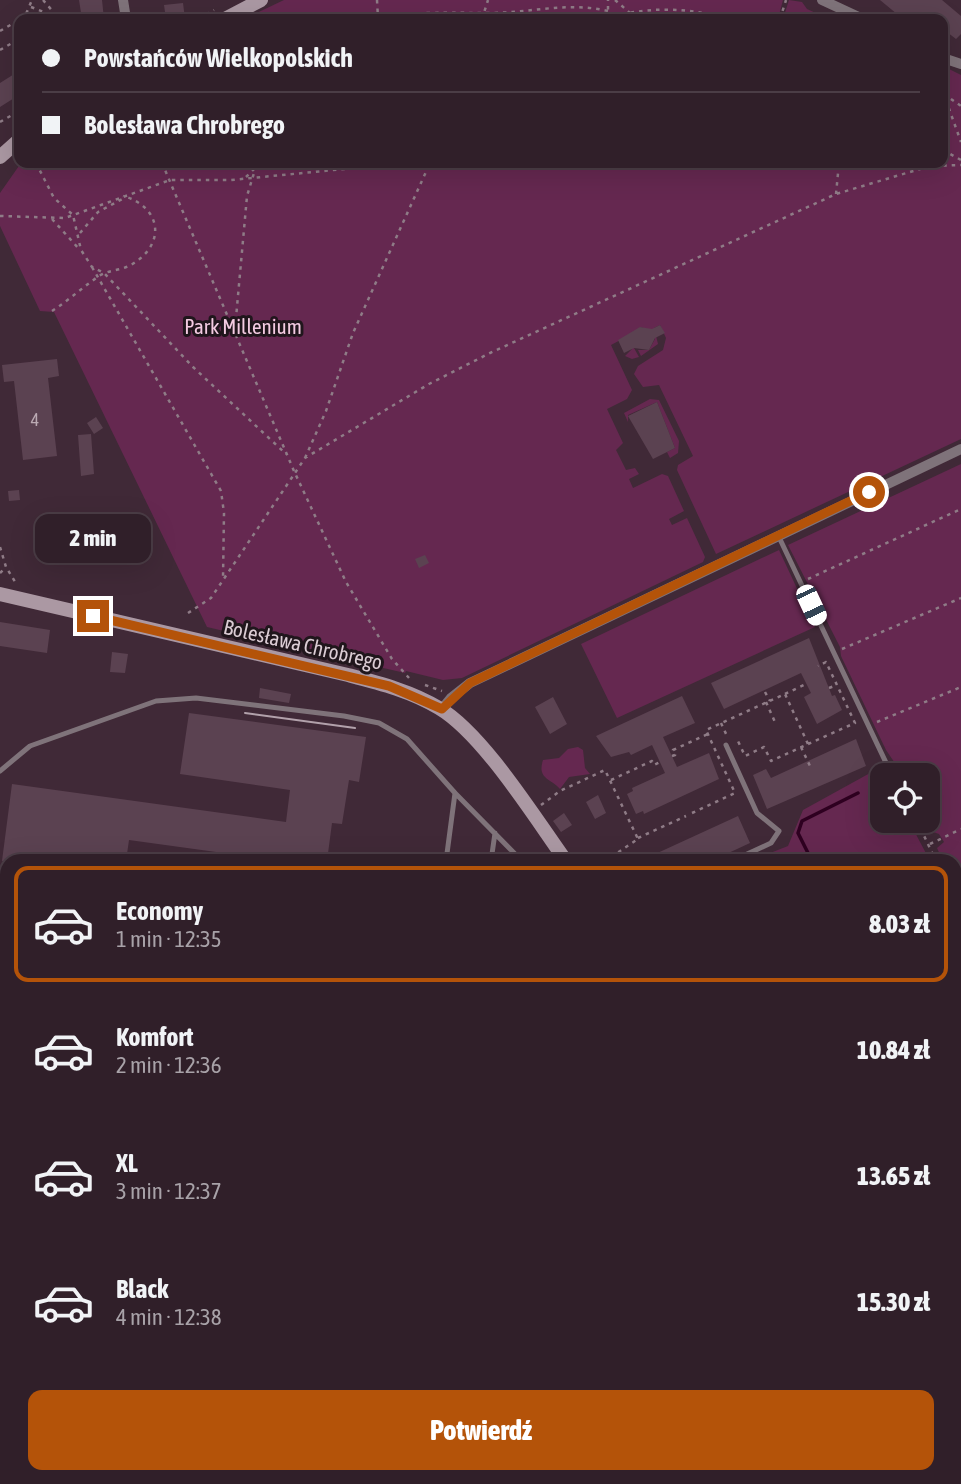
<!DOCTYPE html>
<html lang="pl">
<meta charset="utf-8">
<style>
:root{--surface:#301f29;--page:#382731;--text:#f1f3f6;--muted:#a8a2a8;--line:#4b3d46;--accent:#b45309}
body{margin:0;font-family:"Asap Condensed",sans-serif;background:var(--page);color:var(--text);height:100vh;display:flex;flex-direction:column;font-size:26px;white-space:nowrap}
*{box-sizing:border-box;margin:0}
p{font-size:23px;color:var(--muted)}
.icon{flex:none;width:38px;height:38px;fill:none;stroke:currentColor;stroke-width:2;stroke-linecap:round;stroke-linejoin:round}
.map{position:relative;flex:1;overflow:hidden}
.sheet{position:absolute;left:0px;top:854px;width:962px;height:630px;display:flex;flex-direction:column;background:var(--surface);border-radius:21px 21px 0 0;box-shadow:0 7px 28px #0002,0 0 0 2px var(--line)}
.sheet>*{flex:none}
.top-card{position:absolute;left:14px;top:14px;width:934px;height:154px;border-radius:14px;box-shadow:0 7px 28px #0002,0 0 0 2px var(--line);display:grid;align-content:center;height:154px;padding:0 28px;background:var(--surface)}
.controls{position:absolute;left:870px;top:763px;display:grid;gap:14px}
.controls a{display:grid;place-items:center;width:70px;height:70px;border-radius:14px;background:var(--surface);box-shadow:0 7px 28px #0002,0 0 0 2px var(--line);font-size:35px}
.end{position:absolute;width:32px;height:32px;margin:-16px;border:9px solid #b45309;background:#fff;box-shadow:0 0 0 4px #fff}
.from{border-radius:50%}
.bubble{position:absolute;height:49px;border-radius:14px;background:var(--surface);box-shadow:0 7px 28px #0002,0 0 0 2px var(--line);font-size:23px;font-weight:800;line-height:49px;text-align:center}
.car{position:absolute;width:21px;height:42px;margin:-21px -10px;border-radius:9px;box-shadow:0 0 5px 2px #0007;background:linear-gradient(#fff 24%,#345 0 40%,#fff 0 76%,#345 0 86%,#fff 0)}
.top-card b{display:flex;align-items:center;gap:24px;height:66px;font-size:26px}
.top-card b+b{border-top:2px solid var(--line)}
.top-card i{width:18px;height:18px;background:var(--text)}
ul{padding:12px 0 0;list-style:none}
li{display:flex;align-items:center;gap:21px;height:116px;margin:0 14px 10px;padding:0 14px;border:4px solid transparent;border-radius:14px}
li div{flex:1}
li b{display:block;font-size:26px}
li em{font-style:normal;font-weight:800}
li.on{border-color:var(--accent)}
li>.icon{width:63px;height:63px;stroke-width:1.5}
.button{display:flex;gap:14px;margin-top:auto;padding:14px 28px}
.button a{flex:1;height:80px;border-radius:14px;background:var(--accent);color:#fff;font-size:28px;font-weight:800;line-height:80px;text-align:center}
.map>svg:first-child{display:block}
.green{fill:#652850}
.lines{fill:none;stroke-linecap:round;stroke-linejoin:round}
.stream{stroke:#2e0020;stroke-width:3.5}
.building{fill:#5b4251}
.path{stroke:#8f7c87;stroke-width:2.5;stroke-dasharray:3.5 5;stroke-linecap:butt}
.lane{stroke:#7f737a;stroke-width:5}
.street{stroke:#7f737a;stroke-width:10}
.secondary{stroke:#ab98a3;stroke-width:14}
.tram{stroke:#b2a1ab;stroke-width:2}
.route{stroke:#b45309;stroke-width:9}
.labels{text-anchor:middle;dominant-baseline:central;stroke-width:6;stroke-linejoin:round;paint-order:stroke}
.number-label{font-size:18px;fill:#bbaab3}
.park-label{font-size:21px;fill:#f4cbe2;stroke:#20161c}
.street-label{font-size:21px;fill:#dbccd4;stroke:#20161c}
</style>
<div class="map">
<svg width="961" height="1484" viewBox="0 0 961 1484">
<rect width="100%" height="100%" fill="#402937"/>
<path class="green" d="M284,0H783L778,19H244Z
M789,0L802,2L807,9L829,19H783Z
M943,66L961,75V439L716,554L677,470L678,465L693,456L659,385L643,387L634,374L638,366L663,350L666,338L660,325L654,328L658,344L641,356L638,350H649L655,339L651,330L640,327L634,348L639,357L632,359L625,356L632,349L626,337L611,345L632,390L627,399L607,409L623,443L616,450L626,470L635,468L639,474L629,479L633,488L662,474L668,476L684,511L669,519L672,525L687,518L705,557L703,562L462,678L443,680L406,671L405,673L207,627L54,312L40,311L0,226V193L21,163H943Z
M650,399L659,400L679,441L678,453L670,458L667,452L675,448L657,402L628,415V422L624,413Z
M961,464V901L956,889V861H943L937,848L944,842L939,834L930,831L926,821L928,775H903L886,750L841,656L840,647L788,545Z
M779,550L815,627L617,718L581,644Z
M578,747L583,750L585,768L590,774L569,777L560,789C550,778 537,779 543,760L559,758L568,749Z
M881,767L885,775H882V821H909L930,861H750L788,846L803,810Z
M961,906V1256L956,1255V910Z
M0,1215L7,1216V1477H167L166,1484H0Z
M956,1345L961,1346V1484H864V1477H956Z
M265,1477H852V1484H264Z"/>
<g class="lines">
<path class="stream" d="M812,861L798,833L802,821L858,793
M956,1214L961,1215"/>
</g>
<path class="building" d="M79,0H102L104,19H82Z
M880,0H942L961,16V34L956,39L943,29V19H903Z
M183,3L185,19H166L164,5Z
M19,71V95L0,107V83Z
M660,325L665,333L655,338L649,350L634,348L624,353L618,340L640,327L652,329Z
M57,359L59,376L48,378L57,456L23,460L14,381L4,382L2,365Z
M657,402L675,448L653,459L628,416Z
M96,417L103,428L94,434L87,423Z
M91,434L94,474L81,476L78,435Z
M19,490L20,500L9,501L8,491Z
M425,555L429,563L419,568L415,559Z
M0,622L50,630L47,653L0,646Z
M809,638L832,696L835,695L842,710L817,724L804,697L811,693L801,673L724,709L711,683Z
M112,652L128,654L125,673L110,672Z
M260,688L291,694L289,703L259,698Z
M682,696L695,723L663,737L677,767L709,753L719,779L644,814L643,811L636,814L627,794L633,791L632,788L665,773L652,745L631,755L629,752L611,757L596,736Z
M553,697L567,724L550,734L535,707Z
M189,713L366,737L359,782L349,780L342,824L332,823L327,861H281L129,840L126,861H2L12,784L286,822L290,790L180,774Z
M856,739L866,766L767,809L753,775L766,769L771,778Z
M598,795L606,813L595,819L586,802Z
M564,813L572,825L561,832L553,821Z
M738,816L750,843L722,856L710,861H640Z"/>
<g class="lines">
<path class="path" d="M43,0L56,15L54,19
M377,0L378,18
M615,0L637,19
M31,7L62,19
M608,18V0
M20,19L26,14L32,0
M199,19L214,10
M376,19C398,11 459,13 484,13C526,14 566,1 608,11
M482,19L488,0
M606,19C640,7 690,6 723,19
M780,19L786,0
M0,31L19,20
M0,50L19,39
M943,92L961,142
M944,94L961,106
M0,122L19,111
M943,150L961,160
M36,163L54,198L73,215L81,250L92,267L104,273L193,367L286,454
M162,163L294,471L346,582L392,659L409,678
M246,177L254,169L252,163
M836,194L839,163
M0,216L65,218L170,180H231L406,163
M52,219L80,250
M80,233L98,212L126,197
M92,267L221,491L224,513L223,579
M52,311C69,300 83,287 99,276C110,269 123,271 134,263C167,242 160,206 123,196
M235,329L247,196L257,163
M305,458L326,411L353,333L430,163
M0,547L6,567L17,585
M0,573L6,567
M808,579L961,509
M188,613L211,598L305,458L429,384L490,353L836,194L930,166L961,165
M842,649L961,598
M425,685L442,691
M829,688L837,685
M765,692L770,701
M785,694L806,684
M766,702L775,722
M877,722L961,687
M721,723L727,736
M808,744L855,723L826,662L818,666
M801,747L810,766
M672,756L675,755L673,750L708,734
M611,780L652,761L654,765L660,762
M541,805L560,791L605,770L638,839L605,861
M692,813L735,793L706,730L785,694L808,744L771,761L764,747L745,756L737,739
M917,821L936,861
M638,838L686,816
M930,844L961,829
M618,852L622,861
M956,902L961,914
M0,1130L7,1131
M956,1153L961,1148
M0,1212L7,1213
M956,1258L961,1259
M0,1262L7,1263
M956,1342L961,1343
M0,1353L7,1354
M0,1446L7,1447
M527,1477L531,1484
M634,1477L637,1484
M162,1484L163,1477
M500,1484L510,1477"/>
<path class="lane" d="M778,535L889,769
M726,745L757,813L779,831L771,843L732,861
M0,771L30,746L156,701L196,698L344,716L379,723L407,739L455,793L522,861
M446,861L455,793
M491,861L495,833
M0,875L7,876
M0,947L7,948
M0,1071L7,1072
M207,1484L208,1477
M338,1484L339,1477"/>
<path class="street" d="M123,0L126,19
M822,0L863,19
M943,58L961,64
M442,709L451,698L470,683L961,449
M858,1477V1484"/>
<path class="secondary" d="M225,19L261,0
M0,157L19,140
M0,594L348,675C379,683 411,691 439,708C483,734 535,818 566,861
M0,1148L7,1149
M0,1183L7,1184
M956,1276L961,1277
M956,1312L961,1313"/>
<path class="tram" d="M245,713L355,728
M0,1163L7,1164
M956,1291L961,1292"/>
</g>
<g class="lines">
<path class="route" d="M93,616L389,686L442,709L470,683L869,492"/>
</g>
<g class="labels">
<g class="number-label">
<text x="35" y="419">4</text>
</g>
<g class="park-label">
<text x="243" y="326">Park Millenium</text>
</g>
<g class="street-label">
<text transform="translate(303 644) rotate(13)">Bolesława Chrobrego</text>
</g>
</g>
</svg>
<div class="controls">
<a><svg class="icon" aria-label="locate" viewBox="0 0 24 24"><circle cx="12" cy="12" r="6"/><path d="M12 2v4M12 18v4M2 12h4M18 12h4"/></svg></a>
</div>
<i class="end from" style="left:869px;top:492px"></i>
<i class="end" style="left:93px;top:616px"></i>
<div class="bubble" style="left:35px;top:514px;width:116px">2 min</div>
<i class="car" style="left:811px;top:605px;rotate:155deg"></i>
<div class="top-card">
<b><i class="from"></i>Powstańców Wielkopolskich</b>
<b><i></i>Bolesława Chrobrego</b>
</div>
<section class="sheet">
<ul>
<li class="on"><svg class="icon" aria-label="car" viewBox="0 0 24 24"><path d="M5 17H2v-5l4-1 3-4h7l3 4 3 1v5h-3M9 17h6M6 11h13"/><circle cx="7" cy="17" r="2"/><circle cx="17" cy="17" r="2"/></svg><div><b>Economy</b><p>1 min · 12:35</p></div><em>8.03 zł</em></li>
<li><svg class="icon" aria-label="car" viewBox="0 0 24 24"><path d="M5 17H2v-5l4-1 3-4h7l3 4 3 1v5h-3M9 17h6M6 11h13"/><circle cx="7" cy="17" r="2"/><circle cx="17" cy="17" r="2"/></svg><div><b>Komfort</b><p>2 min · 12:36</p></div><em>10.84 zł</em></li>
<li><svg class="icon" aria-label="car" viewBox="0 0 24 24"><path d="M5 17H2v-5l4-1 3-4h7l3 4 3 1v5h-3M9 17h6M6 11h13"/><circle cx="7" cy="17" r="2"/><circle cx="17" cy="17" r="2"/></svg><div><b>XL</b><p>3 min · 12:37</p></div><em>13.65 zł</em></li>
<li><svg class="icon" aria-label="car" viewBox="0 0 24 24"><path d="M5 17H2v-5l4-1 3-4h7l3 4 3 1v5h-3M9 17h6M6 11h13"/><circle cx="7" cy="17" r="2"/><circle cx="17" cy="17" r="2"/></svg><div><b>Black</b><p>4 min · 12:38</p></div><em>15.30 zł</em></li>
</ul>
<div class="button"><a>Potwierdź</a></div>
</section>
</div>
